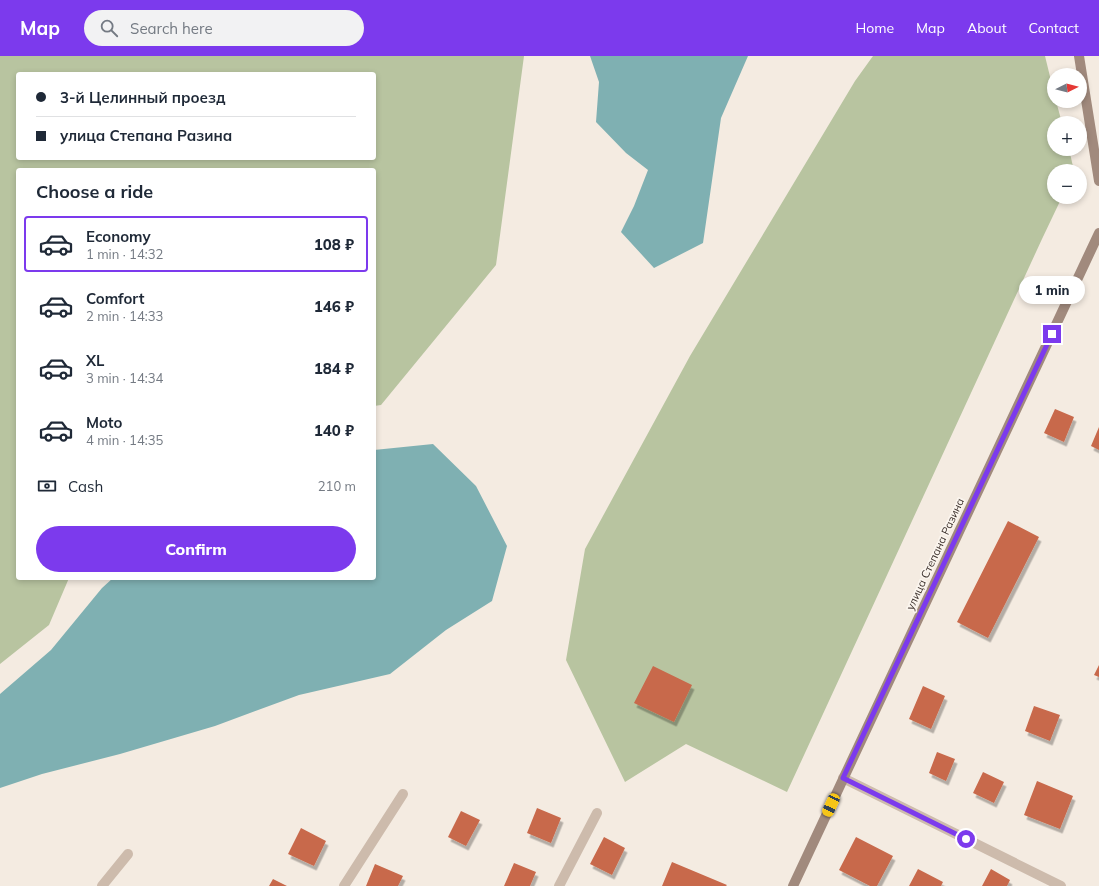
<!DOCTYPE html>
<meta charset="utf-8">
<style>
:root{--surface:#fff;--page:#f2f2f3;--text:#1f2937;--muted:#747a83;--line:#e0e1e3;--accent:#7c3aed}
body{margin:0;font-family:Mulish,sans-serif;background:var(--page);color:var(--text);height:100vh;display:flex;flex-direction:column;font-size:15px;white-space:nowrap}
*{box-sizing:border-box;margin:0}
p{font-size:13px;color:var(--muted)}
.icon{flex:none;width:22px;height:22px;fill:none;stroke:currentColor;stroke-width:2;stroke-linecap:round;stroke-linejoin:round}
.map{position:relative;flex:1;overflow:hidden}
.details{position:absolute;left:16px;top:112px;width:360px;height:412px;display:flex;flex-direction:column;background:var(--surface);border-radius:4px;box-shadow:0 2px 6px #0003}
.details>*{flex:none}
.banner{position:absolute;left:16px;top:16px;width:360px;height:88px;border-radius:4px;box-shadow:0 2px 6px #0003;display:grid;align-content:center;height:88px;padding:0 20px;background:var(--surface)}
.needle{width:26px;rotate:84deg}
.buttons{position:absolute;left:1047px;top:12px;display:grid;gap:8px}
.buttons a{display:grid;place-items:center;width:40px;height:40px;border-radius:50%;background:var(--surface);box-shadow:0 2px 6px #0003;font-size:20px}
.end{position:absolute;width:18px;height:18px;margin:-9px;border:5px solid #7c3aed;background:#fff;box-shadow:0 0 0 2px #fff}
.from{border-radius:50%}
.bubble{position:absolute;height:28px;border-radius:14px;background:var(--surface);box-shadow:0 2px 6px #0003;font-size:13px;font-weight:800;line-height:28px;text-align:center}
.car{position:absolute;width:12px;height:24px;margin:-12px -6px;border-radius:5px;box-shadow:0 0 3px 1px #0007;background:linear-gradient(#f5c518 24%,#345 0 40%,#f5c518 0 76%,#345 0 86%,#f5c518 0)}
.banner b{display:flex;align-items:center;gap:14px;height:38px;font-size:15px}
.banner b+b{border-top:1px solid var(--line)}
.banner i{width:10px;height:10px;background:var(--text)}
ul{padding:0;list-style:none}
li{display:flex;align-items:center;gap:12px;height:56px;margin:0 8px 6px;padding:0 12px;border:2px solid transparent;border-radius:4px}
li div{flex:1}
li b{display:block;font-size:15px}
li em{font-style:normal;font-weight:800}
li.current{border-color:var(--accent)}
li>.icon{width:36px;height:36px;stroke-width:1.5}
h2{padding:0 20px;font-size:18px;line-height:48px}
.pay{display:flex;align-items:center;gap:10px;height:44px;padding:0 20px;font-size:15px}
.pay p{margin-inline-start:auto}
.primary-button{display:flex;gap:8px;margin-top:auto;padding:8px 20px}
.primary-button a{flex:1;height:46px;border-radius:24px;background:var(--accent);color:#fff;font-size:16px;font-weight:800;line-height:46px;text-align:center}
header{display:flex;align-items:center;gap:24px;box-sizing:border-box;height:56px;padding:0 20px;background:var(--accent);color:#fff}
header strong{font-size:19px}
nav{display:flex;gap:22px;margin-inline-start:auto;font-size:14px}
.search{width:280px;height:36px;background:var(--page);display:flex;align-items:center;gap:10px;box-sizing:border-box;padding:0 14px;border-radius:22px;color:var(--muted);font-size:15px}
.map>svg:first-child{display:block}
.green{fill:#b8c4a0;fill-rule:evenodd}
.water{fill:#7fb0b2}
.building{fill:#c8694b;filter:url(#shadow)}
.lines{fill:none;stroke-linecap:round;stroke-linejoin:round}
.street{stroke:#cdbbac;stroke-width:10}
.secondary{stroke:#a18a7d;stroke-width:10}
.route{stroke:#7c3aed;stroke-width:5}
.labels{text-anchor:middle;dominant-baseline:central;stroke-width:3.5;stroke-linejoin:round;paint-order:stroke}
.street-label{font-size:11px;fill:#3b302b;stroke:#fbf5ee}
</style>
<header>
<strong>Map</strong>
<div class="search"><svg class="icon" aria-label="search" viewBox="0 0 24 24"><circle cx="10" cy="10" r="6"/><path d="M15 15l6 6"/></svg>Search here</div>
<nav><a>Home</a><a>Map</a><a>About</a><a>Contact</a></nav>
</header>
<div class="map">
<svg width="1099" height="830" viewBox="0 0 1099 830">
<defs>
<filter id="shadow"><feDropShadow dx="2.5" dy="4.5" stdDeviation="0" flood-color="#0004"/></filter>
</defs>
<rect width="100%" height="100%" fill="#f4ebe1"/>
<path class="green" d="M0,0H524L496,209L381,349L374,350V114H18V522H69L49,569L0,608ZM18,18H374V102H18Z
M873,0H1045L1054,37V45H1056L1062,67H1054V93H1069L1074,115H1054V141H1062L1042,183L787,736L686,688L625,726L566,604L585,493L690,300L855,25Z"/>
<path class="water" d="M590,0H748L721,62L703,187L654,212L621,176L634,150L648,114L626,97L596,66L599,26Z
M433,388L476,430L507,490L492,545L446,574L390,618L299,639L215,670L120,698L42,718L0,732V638L51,594L102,532L113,522H374V394Z"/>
<path class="building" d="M1055,353L1074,361L1064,386L1044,377Z
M1099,371V394L1091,390Z
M1008,465L1039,481L988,582L957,566Z
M1099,609V621L1094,619Z
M653,610L692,629L674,666L634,647Z
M923,630L945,640L931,673L909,663Z
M1034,650L1060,659L1050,685L1025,675Z
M937,696L955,703L946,725L929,717Z
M983,716L1004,726L994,747L973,737Z
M1037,725L1073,740L1060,773L1024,759Z
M537,752L561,762L551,787L527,777Z
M461,755L480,764L466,790L448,781Z
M301,772L326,785L314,810L288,798Z
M604,781L625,792L612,819L590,808Z
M856,781L893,800L877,830H870L839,814Z
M672,806L727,829L726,830H662Z
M514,807L536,816L530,830H504Z
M375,808L403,820L398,830H366Z
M918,813L943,826L941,830H909Z
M991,813L1010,824L1007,830H982Z
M273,823L287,830H269Z"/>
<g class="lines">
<path class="street" d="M843,722L1061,830
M102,830L128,798
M344,830L403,738
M559,830L597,757"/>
<path class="secondary" d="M1079,0L1099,125
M793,830L1099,177"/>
</g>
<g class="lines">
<path class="route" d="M966,783L843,722L1052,278"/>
</g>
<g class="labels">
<g class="street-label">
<text transform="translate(935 498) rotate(-65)">улица Степана Разина</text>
</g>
</g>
</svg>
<div class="buttons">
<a><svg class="needle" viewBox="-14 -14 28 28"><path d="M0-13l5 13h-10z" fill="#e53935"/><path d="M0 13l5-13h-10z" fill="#747a83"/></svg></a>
<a>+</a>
<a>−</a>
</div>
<i class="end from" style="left:966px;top:783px"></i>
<i class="end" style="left:1052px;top:278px"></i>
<div class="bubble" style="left:1019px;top:220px;width:66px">1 min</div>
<i class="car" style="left:831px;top:749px;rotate:205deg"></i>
<div class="banner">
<b><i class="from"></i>3-й Целинный проезд</b>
<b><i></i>улица Степана Разина</b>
</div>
<section class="details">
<h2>Choose a ride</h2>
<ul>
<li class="current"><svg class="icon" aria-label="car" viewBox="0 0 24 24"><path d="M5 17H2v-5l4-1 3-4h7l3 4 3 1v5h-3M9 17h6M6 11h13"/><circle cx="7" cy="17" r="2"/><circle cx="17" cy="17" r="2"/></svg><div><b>Economy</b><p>1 min · 14:32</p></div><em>108 ₽</em></li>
<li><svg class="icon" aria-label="car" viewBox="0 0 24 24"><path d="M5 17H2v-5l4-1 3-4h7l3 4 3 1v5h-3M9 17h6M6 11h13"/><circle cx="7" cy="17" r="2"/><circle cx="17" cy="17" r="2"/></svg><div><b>Comfort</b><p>2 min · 14:33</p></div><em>146 ₽</em></li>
<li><svg class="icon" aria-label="car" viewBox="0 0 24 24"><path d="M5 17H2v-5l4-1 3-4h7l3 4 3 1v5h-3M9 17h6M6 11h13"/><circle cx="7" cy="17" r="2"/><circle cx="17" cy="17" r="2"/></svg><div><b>XL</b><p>3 min · 14:34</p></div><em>184 ₽</em></li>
<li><svg class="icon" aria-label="car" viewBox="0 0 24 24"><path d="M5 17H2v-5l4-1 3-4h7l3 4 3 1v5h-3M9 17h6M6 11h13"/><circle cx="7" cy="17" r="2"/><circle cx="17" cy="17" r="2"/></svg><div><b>Moto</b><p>4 min · 14:35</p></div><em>140 ₽</em></li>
</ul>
<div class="pay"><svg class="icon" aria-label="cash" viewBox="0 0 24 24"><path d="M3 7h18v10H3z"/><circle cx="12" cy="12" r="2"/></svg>Cash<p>210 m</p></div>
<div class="primary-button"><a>Confirm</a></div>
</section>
</div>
